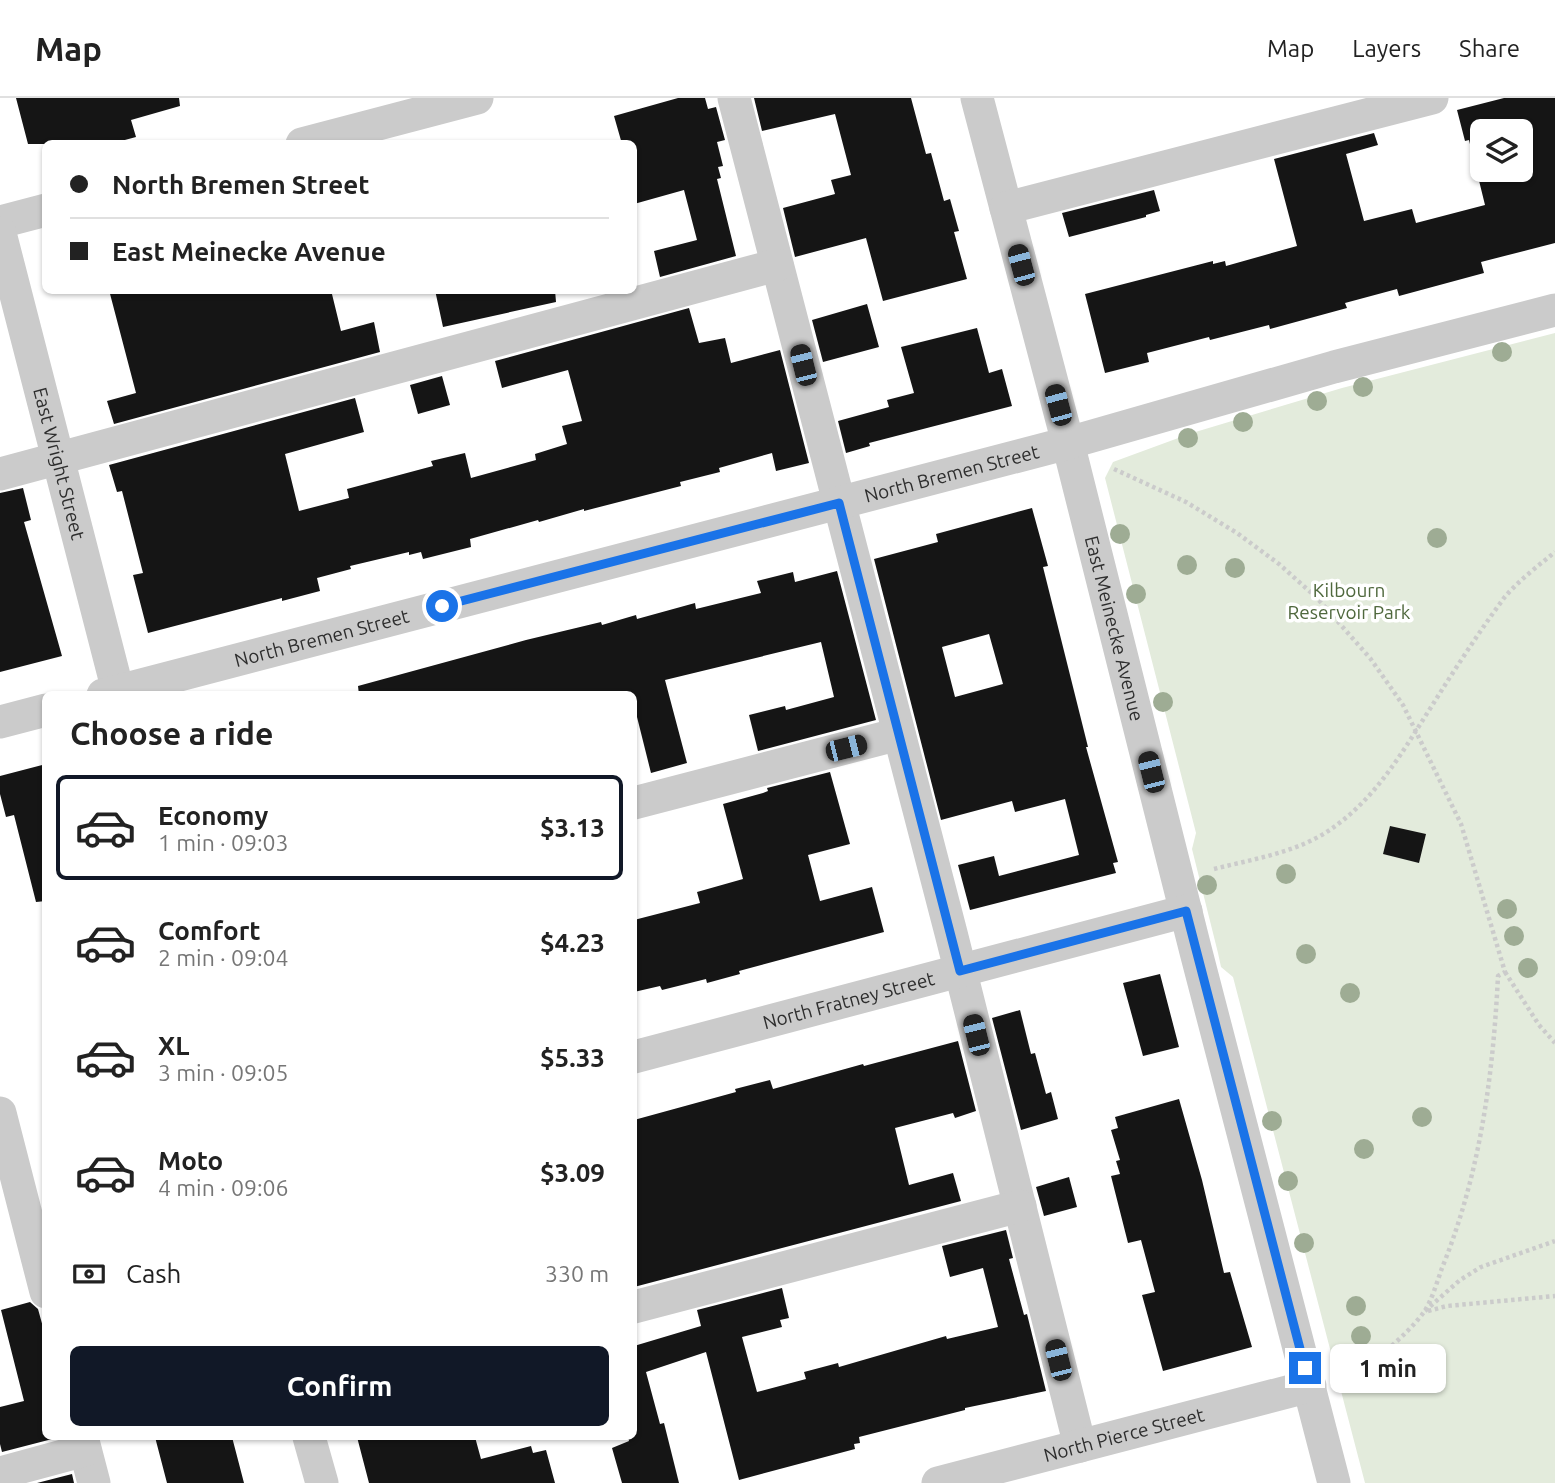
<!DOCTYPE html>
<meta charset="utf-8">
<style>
:root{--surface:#fff;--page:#f2f2f2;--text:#222;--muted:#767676;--line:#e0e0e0;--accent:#111827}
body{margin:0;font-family:Ubuntu,sans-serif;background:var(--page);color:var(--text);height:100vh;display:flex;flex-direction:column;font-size:26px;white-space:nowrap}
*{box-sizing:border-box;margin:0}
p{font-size:23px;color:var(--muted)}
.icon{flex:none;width:38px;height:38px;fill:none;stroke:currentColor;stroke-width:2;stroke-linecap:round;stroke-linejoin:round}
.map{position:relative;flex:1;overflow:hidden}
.sheet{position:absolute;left:42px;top:593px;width:595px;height:749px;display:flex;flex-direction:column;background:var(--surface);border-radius:10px;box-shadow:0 2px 5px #0004}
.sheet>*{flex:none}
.hud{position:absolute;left:42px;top:42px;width:595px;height:154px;border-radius:10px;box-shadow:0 2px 5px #0004;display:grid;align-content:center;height:154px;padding:0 28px;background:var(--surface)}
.tools{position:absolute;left:1470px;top:21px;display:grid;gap:14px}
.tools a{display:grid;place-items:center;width:63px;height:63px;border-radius:10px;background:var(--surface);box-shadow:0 2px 5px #0004;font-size:35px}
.end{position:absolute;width:32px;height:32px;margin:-16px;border:9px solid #1a73e8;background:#fff;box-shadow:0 0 0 4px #fff}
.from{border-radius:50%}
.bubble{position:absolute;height:49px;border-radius:10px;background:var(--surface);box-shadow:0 2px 5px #0004;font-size:23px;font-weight:700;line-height:49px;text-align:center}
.car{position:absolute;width:21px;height:42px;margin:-21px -10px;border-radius:9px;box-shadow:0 0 5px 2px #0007;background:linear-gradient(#222 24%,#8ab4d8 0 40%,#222 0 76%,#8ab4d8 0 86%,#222 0)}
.hud b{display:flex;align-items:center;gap:24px;height:66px;font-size:26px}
.hud b+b{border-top:2px solid var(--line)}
.hud i{width:18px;height:18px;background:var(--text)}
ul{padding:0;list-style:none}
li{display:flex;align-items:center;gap:21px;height:105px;margin:0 14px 10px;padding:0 14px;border:4px solid transparent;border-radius:10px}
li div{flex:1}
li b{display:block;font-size:26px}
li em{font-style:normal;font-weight:700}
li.selected{border-color:var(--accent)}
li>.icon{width:63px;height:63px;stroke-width:1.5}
h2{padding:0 28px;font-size:32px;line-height:84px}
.pay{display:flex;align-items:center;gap:18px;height:77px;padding:0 28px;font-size:26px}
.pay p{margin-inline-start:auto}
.cta{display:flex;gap:14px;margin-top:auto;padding:14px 28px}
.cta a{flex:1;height:80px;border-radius:10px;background:var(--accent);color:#fff;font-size:28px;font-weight:700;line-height:80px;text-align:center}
header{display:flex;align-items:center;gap:42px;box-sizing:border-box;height:98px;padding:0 35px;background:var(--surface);border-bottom:2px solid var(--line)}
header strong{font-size:33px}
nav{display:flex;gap:38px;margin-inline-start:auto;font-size:24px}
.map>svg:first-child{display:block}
.green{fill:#e3ebdc}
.building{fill:#151515;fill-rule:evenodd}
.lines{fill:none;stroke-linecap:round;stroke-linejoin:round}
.path{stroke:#cbcbcb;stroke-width:4.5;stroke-dasharray:3.5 3.5;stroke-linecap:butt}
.minor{stroke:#cbcbcb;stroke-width:33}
.tree{fill:#9eac94}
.route{stroke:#1a73e8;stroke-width:9}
.labels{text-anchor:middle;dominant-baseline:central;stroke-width:7;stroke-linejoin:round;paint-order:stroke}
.street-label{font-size:19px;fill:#2e2e2e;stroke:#fff}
.park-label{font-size:19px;fill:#4f683d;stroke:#fff}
</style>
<header>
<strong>Map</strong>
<nav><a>Map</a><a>Layers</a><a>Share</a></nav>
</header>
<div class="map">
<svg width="1555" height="1385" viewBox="0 0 1555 1385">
<rect width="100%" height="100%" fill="#fff"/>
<path class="green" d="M1555,235V1385H1365L1233,879L1221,869L1218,855L1192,751L1196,735L1105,380L1113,364L1192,335L1342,290Z"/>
<path class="building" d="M16,0H179L180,8L131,22L136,39L110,46H28Z
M678,0H705L708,11L716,9L725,42L717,44L723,68L718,69L721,80L717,81L736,158L660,179L654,153L697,142L684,92L634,106V46H622L614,18Z
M754,0H911L926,56L931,55L944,103L950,101L959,133L954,134L967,181L883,203L866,140L795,159L783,110L835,96L831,82L851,77L835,16L762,33Z
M1504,0H1555V145L1481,164L1484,175L1399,198L1397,191L1345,205L1347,210L1270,231L1269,227L1210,242L1209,239L1147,255L1149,264L1105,275L1085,196L1213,163V166L1225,163L1226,168L1297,148L1274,61L1374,35L1378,47L1346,56L1364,123L1412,111L1416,125L1485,107L1469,42L1465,43L1457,12ZM1482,33H1521V72H1482Z
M1154,92L1160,113L1146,117V119L1069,139L1062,115Z
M109,192H331L341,233L374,224L380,254L114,326L107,303L136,295Z
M435,192H555L556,204L443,229Z
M867,206L879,249L823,264L812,222Z
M689,210L699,245L725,240L731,265L780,252L809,365L776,373L772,355L719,370L720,374L680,384L681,388L584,413V411L539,424L538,422L470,441L471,449L423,461L421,454L409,457V454L350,468L351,471L317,480L320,493L282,503V500L148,535L133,477L143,475L122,393L117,394L109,367L355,300L364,334L285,356L299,413L349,400L347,391L433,368L431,363L465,355L471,380L536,362L535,356L567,346L562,328L582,323L568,272L502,290L495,263Z
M977,230L989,275L1002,271L1012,308L869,345L870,348L846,355L838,323L889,309L887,302L914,295L901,249Z
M442,278L450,307L418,316L410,287Z
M23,390L31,422L24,424L62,558L0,574V395Z
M1032,410L1048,468L1043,469L1088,649H1086L1118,764L1113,765L1116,775L970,812L958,767L994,758L999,778L1079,757L1065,701L1015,714L1012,703L941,722L874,461L938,444L936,436ZM989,536L1003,586L955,599L942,549Z
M837,473L876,622L758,653L749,617L785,608L786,612L834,599L821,544L665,582L687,665L651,675L634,607V597H359L358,588L526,542L601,524L602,527L636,517L637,521L695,505L696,511L761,495L757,483L793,474L795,484Z
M46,666V803L36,804L14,717L6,719L0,696V678Z
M830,674L850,746L808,757L820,803L872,789L884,834L739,873L740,876L707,885L706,881L662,892L660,888L634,894V822L700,805L697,794L743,781L723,706L763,695L768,693L767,690Z
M1390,728L1426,736L1419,765L1383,756Z
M1160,876L1179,949L1143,958L1123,885Z
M1020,912L1031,956L1035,955L1046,996L1051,994L1058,1021L1021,1032L992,920Z
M958,943L976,1013L955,1020L953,1015L895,1030L909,1087L953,1075L961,1103L634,1189V1022L736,994L735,991L770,982L773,991L863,966L864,968Z
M1179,1001L1202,1082L1224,1175L1230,1174L1252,1249L1163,1273L1142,1197L1155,1194L1141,1142L1128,1145L1111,1078L1120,1076L1116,1063L1120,1062L1111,1032L1118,1030L1115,1019Z
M1069,1079L1077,1109L1044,1118L1036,1089Z
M1006,1132L1013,1160L1009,1161L1024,1217L1027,1216L1046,1293L965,1310V1312L859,1339L860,1345L854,1346L855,1351L739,1382L706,1254L646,1274L660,1326L664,1325L679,1385H622L612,1350L629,1343L628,1339H634V1248L701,1228L697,1212L782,1190L789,1220L780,1222L782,1229L742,1239L757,1294L806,1281L804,1274L838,1265L839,1269L946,1238L947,1241L998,1229L983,1170L950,1179L942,1148Z
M30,1204L38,1211L46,1240V1339H60L2,1354L0,1346V1309L24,1303L1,1212Z
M155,1339H232L244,1385H167Z
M357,1339H475L481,1361L531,1348L533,1355L546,1352L555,1385H369Z
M72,1376L74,1385H37Z"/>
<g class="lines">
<path class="path" d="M1114,371L1186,404L1237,435L1279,466L1317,500L1370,560L1403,607L1461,726L1505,874L1498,878C1493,979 1480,1076 1442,1170C1437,1184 1432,1202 1424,1214C1407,1237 1372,1267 1346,1278
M1214,771C1249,762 1288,756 1320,738C1373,707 1401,656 1433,606C1455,571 1479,534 1504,500C1518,483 1538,468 1555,454
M1505,874L1539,927L1555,945
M1425,1213L1460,1182L1481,1169L1555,1143
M1428,1213L1447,1208L1555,1198"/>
<g class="minor">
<path d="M734,0L951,835L1080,1348"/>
<path id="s1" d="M977,0L1068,345L1196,854L1334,1385"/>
<path d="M302,46L477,0"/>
<path d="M1006,110L1432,0"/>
<path d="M0,124L46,112"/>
<path id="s2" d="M0,135L119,597"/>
<path d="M0,376L777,167"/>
<path id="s3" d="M103,597L1068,345L1334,269L1555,212"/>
<path d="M0,624L46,612"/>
<path d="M634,705L899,636"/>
<path id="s4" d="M634,959L1186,813"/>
<path d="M0,1015L46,1194"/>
<path d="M634,1209L1020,1108"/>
<path d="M82,1339L94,1385"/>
<path d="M309,1339L322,1385"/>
<path d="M0,1375L85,1352"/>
<path id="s5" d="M938,1385L1310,1288"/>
</g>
</g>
<g class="tree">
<circle cx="1502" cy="254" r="10"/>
<circle cx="1363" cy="289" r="10"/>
<circle cx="1317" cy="303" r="10"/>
<circle cx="1243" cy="324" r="10"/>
<circle cx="1188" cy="340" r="10"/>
<circle cx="1120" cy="436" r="10"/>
<circle cx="1437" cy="440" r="10"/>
<circle cx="1187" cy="467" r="10"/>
<circle cx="1235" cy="470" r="10"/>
<circle cx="1136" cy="496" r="10"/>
<circle cx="1163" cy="604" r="10"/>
<circle cx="1286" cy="776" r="10"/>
<circle cx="1207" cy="787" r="10"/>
<circle cx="1507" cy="811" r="10"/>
<circle cx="1514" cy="838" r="10"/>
<circle cx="1306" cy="856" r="10"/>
<circle cx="1528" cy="870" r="10"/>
<circle cx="1350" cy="895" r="10"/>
<circle cx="1422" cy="1019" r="10"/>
<circle cx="1272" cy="1023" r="10"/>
<circle cx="1364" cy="1051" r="10"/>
<circle cx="1288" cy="1083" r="10"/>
<circle cx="1304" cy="1145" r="10"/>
<circle cx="1356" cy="1208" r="10"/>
<circle cx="1361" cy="1238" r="10"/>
</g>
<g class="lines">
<path class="route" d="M442,508L839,405L960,873L1186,813L1305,1270"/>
</g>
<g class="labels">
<g class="street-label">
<text stroke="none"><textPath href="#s2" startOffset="238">East Wright Street</textPath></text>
<text stroke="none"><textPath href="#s3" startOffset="877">North Bremen Street</textPath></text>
<text stroke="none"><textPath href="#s1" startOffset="548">East Meinecke Avenue</textPath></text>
<text stroke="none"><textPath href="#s3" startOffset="226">North Bremen Street</textPath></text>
<text stroke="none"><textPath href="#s4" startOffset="222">North Fratney Street</textPath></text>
<text stroke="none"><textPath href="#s5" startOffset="192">North Pierce Street</textPath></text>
</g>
<g class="park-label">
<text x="1349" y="492">Kilbourn<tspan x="1349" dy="22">Reservoir Park</tspan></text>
</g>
</g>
</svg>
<div class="tools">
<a><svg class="icon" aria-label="layers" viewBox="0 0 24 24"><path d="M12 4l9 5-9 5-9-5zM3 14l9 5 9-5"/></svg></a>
</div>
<i class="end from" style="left:442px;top:508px"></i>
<i class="end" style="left:1305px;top:1270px"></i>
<div class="bubble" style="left:1330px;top:1246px;width:116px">1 min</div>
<i class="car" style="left:1021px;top:167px;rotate:345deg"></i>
<i class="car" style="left:803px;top:267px;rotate:346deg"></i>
<i class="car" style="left:1058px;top:307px;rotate:345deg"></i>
<i class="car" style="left:846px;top:650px;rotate:76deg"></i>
<i class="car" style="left:1151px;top:674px;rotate:346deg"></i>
<i class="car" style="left:976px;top:937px;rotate:346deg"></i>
<i class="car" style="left:1058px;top:1262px;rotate:346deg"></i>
<div class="hud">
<b><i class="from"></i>North Bremen Street</b>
<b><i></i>East Meinecke Avenue</b>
</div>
<section class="sheet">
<h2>Choose a ride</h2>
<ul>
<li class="selected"><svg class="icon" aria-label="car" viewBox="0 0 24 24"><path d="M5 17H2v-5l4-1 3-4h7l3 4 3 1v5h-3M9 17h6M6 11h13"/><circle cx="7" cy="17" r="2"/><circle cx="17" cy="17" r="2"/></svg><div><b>Economy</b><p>1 min · 09:03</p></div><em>$3.13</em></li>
<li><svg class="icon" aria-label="car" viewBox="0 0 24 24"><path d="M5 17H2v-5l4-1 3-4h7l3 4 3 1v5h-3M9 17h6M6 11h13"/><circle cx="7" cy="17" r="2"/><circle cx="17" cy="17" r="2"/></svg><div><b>Comfort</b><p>2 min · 09:04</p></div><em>$4.23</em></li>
<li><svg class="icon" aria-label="car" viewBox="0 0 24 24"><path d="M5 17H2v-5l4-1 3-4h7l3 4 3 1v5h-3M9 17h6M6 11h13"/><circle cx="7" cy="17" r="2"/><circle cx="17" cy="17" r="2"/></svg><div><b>XL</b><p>3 min · 09:05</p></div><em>$5.33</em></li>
<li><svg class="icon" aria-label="car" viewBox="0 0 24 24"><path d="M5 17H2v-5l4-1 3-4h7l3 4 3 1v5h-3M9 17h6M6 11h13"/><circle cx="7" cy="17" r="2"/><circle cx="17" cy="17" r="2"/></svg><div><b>Moto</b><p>4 min · 09:06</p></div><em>$3.09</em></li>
</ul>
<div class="pay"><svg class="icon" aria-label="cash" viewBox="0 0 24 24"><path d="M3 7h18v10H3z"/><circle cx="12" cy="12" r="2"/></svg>Cash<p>330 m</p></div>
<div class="cta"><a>Confirm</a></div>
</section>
</div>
